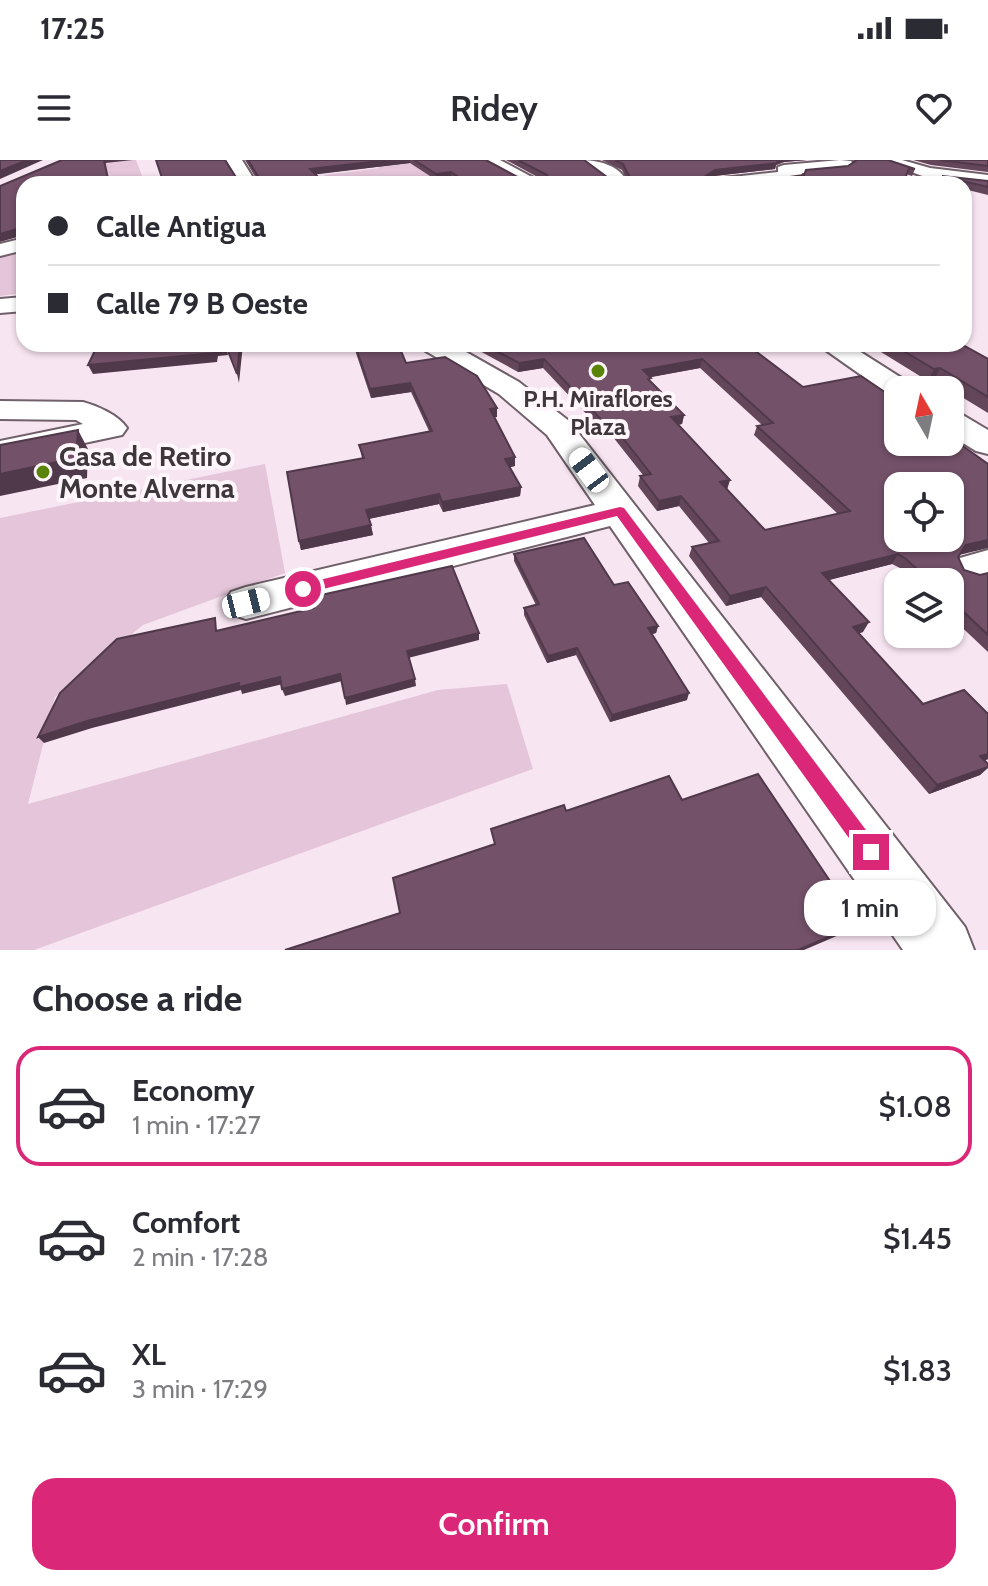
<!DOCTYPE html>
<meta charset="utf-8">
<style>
:root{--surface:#fff;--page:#f7f7f7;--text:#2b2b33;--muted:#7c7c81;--line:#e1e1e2;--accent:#db2777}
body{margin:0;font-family:Cabin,sans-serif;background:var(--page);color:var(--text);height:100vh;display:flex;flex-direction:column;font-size:30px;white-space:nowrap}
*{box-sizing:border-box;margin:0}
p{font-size:26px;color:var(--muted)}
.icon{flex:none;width:44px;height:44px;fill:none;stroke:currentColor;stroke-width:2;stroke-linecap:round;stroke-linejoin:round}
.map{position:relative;height:790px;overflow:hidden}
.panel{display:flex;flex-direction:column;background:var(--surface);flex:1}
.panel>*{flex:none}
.top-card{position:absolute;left:16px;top:16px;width:956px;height:176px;border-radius:24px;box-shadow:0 2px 6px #0004;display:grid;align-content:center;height:176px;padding:0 32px;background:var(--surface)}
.needle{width:52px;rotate:351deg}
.buttons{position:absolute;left:884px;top:216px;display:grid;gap:16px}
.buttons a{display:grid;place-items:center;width:80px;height:80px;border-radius:16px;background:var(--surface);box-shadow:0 2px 6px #0004;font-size:40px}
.end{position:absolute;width:36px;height:36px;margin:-18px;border:10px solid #db2777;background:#fff;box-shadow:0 0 0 4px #fff}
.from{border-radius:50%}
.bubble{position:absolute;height:56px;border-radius:24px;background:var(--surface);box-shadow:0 2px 6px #0004;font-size:26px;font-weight:600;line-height:56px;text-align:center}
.car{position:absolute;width:24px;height:48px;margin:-24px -12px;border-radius:10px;box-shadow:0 0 6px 2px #0007;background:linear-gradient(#fff 24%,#345 0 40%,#fff 0 76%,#345 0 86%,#fff 0)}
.top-card b{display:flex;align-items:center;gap:28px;height:76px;font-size:30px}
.top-card b+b{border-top:2px solid var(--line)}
.top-card i{width:20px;height:20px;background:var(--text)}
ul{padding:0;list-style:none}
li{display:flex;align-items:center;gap:24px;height:120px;margin:0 16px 12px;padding:0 16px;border:4px solid transparent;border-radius:24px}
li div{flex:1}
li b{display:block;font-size:30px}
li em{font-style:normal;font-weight:600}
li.on{border-color:var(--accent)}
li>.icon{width:72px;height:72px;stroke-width:1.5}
h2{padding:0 32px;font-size:36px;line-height:96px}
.action{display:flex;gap:16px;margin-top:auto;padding:16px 32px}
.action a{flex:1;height:92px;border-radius:24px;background:var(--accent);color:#fff;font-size:32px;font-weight:600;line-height:92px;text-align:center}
.status{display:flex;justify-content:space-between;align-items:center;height:56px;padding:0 40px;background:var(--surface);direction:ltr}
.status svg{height:22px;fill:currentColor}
header{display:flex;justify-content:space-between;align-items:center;height:104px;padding:0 32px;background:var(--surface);font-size:36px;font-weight:600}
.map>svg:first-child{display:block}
.green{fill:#e4c5d9}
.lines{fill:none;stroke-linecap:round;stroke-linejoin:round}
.minor-casing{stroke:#70606a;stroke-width:4}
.minor{fill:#fff;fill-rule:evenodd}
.wall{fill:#63465a;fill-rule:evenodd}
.shaded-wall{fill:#50394a}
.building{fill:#735169;stroke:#50394a;stroke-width:2;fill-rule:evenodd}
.route{fill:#db2777}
.poi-dot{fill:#5a8309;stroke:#fef6fb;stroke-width:3}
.labels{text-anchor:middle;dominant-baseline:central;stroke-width:8;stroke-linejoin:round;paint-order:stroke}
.far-poi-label{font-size:24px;font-weight:bold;fill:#3d363b;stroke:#fef6fb}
.poi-label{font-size:28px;font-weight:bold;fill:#3d363b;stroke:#fef6fb;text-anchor:start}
</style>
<div class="status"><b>17:25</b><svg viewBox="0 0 49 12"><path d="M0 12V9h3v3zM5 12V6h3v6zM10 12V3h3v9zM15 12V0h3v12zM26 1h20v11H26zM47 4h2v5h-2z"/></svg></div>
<header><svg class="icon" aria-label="menu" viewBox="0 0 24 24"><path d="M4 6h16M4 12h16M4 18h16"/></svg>Ridey<svg class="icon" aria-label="heart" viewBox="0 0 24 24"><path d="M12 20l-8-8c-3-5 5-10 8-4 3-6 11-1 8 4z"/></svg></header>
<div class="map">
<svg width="988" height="790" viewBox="0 0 988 790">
<rect width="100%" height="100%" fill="#f8e5f2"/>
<path class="green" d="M74,0H136L145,24H78Z
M245,0H406L442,24H333L324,15L379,8L372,1L252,11Z
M24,84V133L0,136V90Z
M265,304L285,413L143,465L55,537L28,644L438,530L507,524L533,609L34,790H0V358Z"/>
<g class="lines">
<g class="minor-casing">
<path id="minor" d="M226,0H242L257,24H241Z
M480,0H500L545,24H524Z
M579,0C598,0 621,5 628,24H612Z
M840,0L851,1L854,4L846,9L802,13L801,18L795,20L758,24H706L714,19L778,12V7L784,5Z
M878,0H902L930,8L988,15V25L928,18Z
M24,78V90L0,96V84Z
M24,137V151L0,153V139Z
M420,184H452L519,222L569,261L965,767L974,790H903L610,366L246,459L231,454L224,443L231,432L246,427L595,345L547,275L499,234L424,190Z
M817,184H848L911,224L916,230H898V238L891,236Z
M0,241L83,242C98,246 118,255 127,268L122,275L0,301V281L83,264L76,260L0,259Z
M950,252L961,254L988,270V294L976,291L950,275Z
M988,390V418L974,422L960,418L954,408L960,398Z"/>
</g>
<use href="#minor" class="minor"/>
</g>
<path class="wall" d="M156,0H225L237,19L256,18L245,0H486L523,20H543L506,0H584L611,20H627L622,10L602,0H807L784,2L776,5L775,9L714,16L707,21H760L804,15L806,10L848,6L854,2L853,0H888L915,9L912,16L906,14L903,24H460L451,18L436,20L410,3L315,14L325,24H164Z
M913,0H988V12L931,5Z
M942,16L988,21V35L964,29V24H946L939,22Z
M467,184H746L959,395L958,397L964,410L980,415L988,413V492L950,456V422H914L900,408L892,404L829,420L863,472L858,473L923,544L988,599L984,601L988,604V608L980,615L929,634L761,437L726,446L689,396L692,387L709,383L679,346L657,351L638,326L640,316L643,315L613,277L609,278L543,208L518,212ZM700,208L762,265L757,266L754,275L838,354L765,370L727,330L678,265L682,264L684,255L650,222V217Z
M868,184H961L988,199V253L934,220L928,221Z
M355,185L406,203L497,248V257H495L515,297V306L510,307L521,327L520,336L443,352L439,344L369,359L373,375L301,390L299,381L362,298L359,285L429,271L411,232L371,238L356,193Z
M514,394L614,425L658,466L656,473L652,474L687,540L610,562L576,495L547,503L524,455V448L536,445L514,401Z"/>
<path class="shaded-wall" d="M27,0H43L0,19V11Z
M104,0H133L105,3L110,24Z
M388,0H410V3L311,15L310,9Z
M777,0H807L784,2L776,5L775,9L714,16L703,24L704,17L715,10Z
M451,12V18L436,20V14Z
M24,67V75L0,82V74Z
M240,184H243L239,223L237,214Z
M226,186L228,195L218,196L217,202L93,214L88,205Z
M544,199L543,208L518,212L519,203Z
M702,199L700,208L641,219L643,210Z
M940,208L934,220L928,221L934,209Z
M410,223L411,232L371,238L370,229Z
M497,248V257L490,258V249Z
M684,255L682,264L669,266L671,257Z
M615,268L613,277L609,278L610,269Z
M78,270L88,289L87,318L0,336V314Z
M515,297V306L505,308V299Z
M730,320L727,330L720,322Z
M521,327L520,336L443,352L442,342Z
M439,334V344L368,359L366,350Z
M681,336L679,346L657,351L659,341Z
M371,365L373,375L301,390L299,381Z
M988,380V388L959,395L966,385Z
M898,394L892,404L817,423L822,413Z
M766,427L761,437L726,446L730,436Z
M869,462L863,472L847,477L853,467Z
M658,466L656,473L647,475L648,468Z
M479,473V480L408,498L407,491Z
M577,488L576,495L547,503L548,496Z
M340,514L342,521L285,536L282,529Z
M280,517L283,524L242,534L241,530L92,568L44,583L38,577L87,561L239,523Z
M415,519L416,526L346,545L345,538Z
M689,533L687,540L610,562L612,555Z
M988,594V599L971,605L980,596Z
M988,607L980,615L929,634L937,625Z
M859,764L853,769L804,790H798Z"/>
<path class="building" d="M0,0H27L0,11Z
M62,0H104L109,24H24V67L0,74V26Z
M156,0H225L237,19L259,18L248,0H388L310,9L325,24H164Z
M414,0H486L523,20H548L547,15L518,0H584L611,20H631L623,4L615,0H777V3L715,10L704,17L707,21H760L804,15L806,10L848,6L857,0H888L915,9L909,8L903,24H469L451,12L436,14Z
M940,0H988V6Z
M942,16L988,21V27Z
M98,184H240L237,214L226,186L215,187L214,193L88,205Z
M360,184H398L406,203L445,197L477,216L497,248L490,249L515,297L505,299L521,327L442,342L439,334L366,350L371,365L299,381L287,312L364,298L359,285L432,271L410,223L370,229L355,185Z
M483,184H746L803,227L861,216L898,241V282H950V277L988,304V380L966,385L958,397L964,410L980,415L988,413V475L950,439V422H931L906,399L898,394L822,413L869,462L853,467L923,544L964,530L988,554V594L980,596L988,604V607L937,625L766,427L730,436L692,387L719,381L681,336L659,341L640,316L651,314L615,268L610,269L544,199L519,203ZM702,199L773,263L757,266L850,351L765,370L720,322L730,320L671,257L684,255L648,219L651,218L643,210ZM898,326H950V378H898Z
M892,184H961L988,199V237L940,208L934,209Z
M78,270L76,298L0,314V285Z
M584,378L614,425L628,422L658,466L648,468L689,533L612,555L577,488L548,496L524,448L539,444L514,394Z
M452,406L479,473L407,491L415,519L345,538L340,514L282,529L280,517L239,527V523L87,561L38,577L60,533L117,479L215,458L216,471L314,448L312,437Z
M758,614L859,764L798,790H285L400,753L393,718L495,684L491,669L564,645L566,651L669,616L682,640Z"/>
<path class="route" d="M620,347L624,348L878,686L880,692L878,699L871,702L864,699L617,356L303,434L296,429L303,424Z"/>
<g class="poi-dot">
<circle cx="598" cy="211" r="8"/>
<circle cx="43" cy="312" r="8"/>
</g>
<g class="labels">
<g class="far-poi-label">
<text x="598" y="238">P.H. Miraflores<tspan x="598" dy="28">Plaza</tspan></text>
</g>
<g class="poi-label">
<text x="59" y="296">Casa de Retiro<tspan x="59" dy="32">Monte Alverna</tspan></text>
</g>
</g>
</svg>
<div class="buttons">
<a><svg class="needle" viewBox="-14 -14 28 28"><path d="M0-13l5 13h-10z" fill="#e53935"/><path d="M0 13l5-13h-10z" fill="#7c7c81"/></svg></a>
<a><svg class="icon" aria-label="locate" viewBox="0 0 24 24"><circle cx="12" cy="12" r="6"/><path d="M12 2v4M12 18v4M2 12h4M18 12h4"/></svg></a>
<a><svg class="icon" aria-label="layers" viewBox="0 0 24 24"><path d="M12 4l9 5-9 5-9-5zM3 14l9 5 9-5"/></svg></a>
</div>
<i class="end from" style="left:303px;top:429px"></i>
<i class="end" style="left:871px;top:692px"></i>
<div class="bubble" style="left:804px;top:720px;width:132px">1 min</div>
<i class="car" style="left:589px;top:310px;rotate:323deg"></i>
<i class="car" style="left:246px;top:443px;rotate:76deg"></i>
<div class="top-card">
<b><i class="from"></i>Calle Antigua</b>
<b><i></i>Calle 79 B Oeste</b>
</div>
</div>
<section class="panel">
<h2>Choose a ride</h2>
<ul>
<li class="on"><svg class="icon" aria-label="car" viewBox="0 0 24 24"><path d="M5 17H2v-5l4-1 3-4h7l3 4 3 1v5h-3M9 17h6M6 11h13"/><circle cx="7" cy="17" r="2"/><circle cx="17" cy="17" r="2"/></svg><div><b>Economy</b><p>1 min · 17:27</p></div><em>$1.08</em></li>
<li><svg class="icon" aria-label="car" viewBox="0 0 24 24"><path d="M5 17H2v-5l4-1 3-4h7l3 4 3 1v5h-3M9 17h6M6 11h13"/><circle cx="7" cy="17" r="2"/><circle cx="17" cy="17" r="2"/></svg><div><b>Comfort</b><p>2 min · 17:28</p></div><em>$1.45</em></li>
<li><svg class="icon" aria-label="car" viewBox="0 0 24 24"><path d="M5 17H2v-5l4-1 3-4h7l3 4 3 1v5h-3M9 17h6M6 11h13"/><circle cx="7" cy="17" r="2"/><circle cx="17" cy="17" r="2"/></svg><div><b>XL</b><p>3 min · 17:29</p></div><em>$1.83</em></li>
</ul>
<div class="action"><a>Confirm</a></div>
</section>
